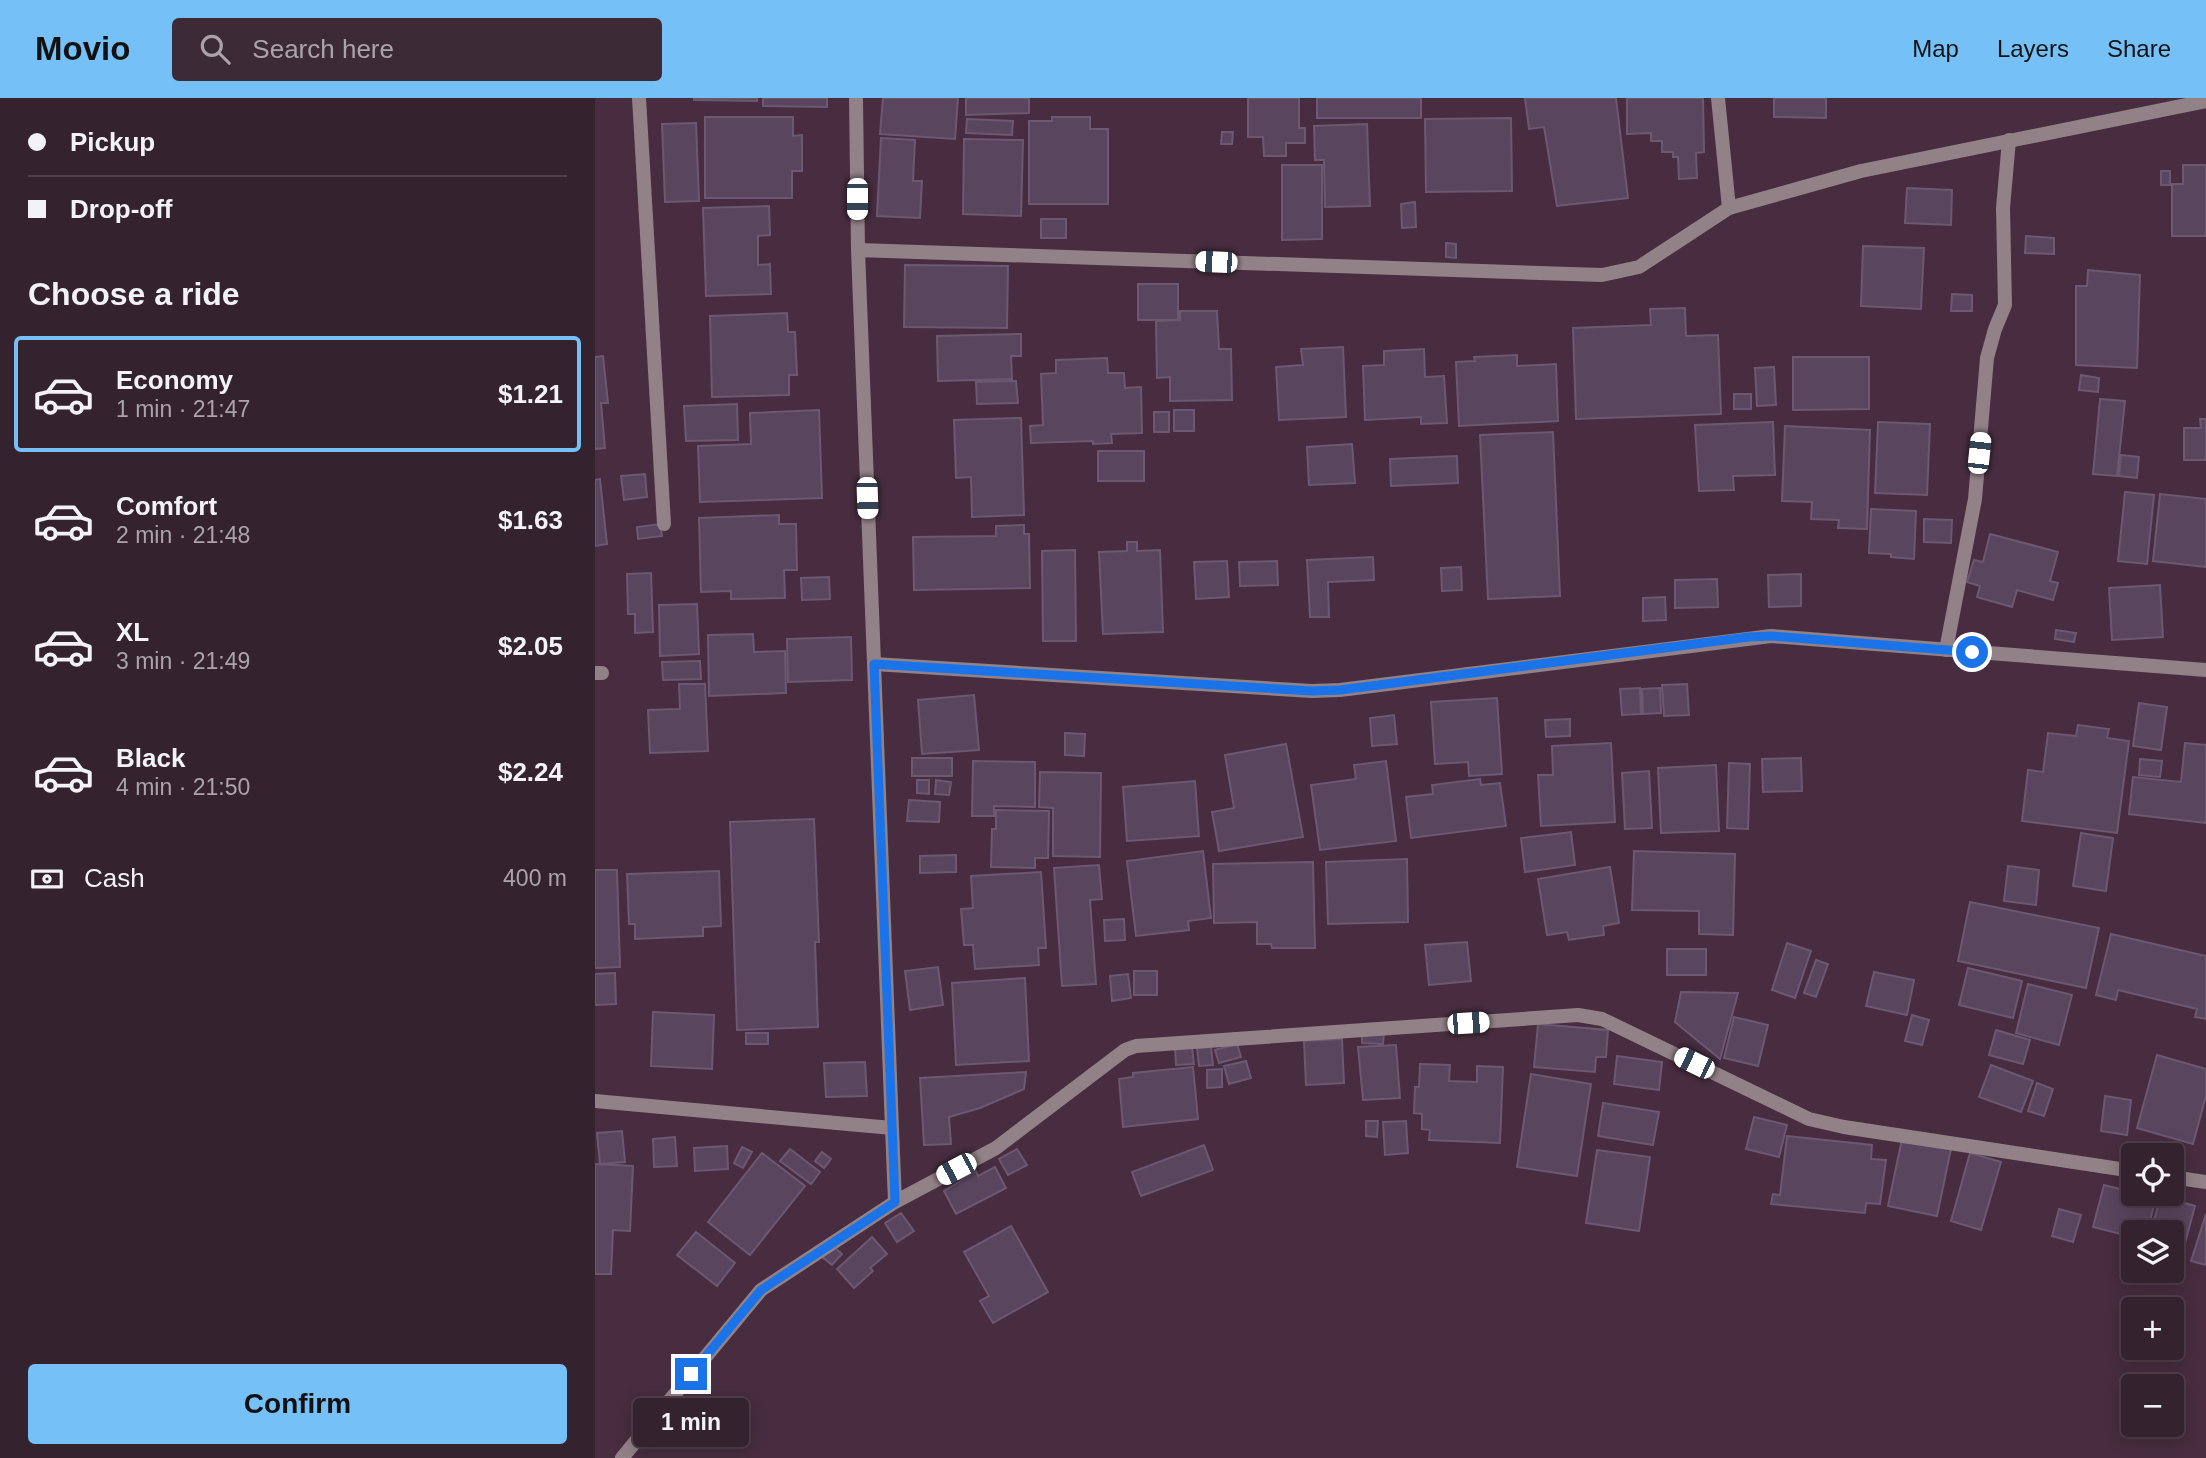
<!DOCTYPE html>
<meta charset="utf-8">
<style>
:root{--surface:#35222f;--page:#3d2a37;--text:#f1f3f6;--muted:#aaa4aa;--line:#4f3f4b;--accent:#75c0f6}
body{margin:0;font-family:Arial,sans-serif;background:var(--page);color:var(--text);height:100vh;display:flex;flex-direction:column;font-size:26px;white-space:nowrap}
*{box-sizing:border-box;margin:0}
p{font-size:23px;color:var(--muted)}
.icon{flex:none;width:38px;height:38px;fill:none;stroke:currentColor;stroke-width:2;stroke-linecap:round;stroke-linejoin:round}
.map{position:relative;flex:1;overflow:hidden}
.sheet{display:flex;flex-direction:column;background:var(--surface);width:595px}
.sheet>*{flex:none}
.guide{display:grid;align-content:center;height:154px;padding:0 28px;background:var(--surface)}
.fabs{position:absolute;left:1526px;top:1045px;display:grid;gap:14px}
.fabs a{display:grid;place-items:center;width:63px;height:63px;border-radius:7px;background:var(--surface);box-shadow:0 4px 18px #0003,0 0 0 2px var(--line);font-size:35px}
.end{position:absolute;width:32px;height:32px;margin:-16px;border:9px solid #1a73e8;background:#fff;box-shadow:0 0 0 4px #fff}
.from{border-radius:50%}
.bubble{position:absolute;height:49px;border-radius:7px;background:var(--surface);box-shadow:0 4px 18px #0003,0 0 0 2px var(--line);font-size:23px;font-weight:800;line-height:49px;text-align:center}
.car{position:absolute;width:21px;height:42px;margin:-21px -10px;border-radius:9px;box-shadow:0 0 5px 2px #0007;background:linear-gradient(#fff 24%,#345 0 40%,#fff 0 76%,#345 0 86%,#fff 0)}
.guide b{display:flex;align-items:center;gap:24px;height:66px;font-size:26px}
.guide b+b{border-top:2px solid var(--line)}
.guide i{width:18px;height:18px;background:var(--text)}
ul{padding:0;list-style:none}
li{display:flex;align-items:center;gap:21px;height:116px;margin:0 14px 10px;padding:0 14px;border:4px solid transparent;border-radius:7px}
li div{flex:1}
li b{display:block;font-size:26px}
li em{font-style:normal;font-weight:800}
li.on{border-color:var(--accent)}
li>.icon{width:63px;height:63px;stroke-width:1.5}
h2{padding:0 28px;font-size:32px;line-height:84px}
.pay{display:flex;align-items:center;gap:18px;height:77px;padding:0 28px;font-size:26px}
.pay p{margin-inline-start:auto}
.action{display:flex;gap:14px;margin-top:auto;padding:14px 28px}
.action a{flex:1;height:80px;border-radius:7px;background:var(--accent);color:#111;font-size:28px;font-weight:800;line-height:80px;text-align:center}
header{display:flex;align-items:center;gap:42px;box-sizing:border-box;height:98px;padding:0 35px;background:var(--accent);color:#111}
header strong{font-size:33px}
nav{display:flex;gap:38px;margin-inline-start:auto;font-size:24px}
.search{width:490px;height:63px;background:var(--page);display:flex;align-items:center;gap:18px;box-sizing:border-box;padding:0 24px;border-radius:7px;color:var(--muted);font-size:26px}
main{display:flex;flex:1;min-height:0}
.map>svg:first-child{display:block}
.building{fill:#59455e;stroke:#6c5872;stroke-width:2}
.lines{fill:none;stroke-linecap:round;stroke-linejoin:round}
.service{stroke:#928186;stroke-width:14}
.minor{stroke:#928186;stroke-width:14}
.route{stroke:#1a73e8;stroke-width:9}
</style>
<header>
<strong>Movio</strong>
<div class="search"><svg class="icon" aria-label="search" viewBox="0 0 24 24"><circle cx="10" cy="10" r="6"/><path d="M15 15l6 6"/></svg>Search here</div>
<nav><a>Map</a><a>Layers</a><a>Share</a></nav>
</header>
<main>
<section class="sheet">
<div class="guide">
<b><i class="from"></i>Pickup</b>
<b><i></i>Drop-off</b>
</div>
<h2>Choose a ride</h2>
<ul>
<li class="on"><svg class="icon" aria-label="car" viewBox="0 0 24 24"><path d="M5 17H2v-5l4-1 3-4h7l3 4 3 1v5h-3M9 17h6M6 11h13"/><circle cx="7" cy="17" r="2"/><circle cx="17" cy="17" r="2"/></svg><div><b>Economy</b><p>1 min · 21:47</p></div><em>$1.21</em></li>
<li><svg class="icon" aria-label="car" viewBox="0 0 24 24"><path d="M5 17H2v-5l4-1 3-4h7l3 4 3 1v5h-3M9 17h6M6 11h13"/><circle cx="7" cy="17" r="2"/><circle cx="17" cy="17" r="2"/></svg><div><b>Comfort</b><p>2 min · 21:48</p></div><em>$1.63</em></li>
<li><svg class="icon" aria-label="car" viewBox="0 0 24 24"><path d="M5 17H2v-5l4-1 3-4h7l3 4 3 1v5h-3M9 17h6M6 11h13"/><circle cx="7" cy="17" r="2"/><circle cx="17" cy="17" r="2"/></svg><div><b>XL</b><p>3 min · 21:49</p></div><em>$2.05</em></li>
<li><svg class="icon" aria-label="car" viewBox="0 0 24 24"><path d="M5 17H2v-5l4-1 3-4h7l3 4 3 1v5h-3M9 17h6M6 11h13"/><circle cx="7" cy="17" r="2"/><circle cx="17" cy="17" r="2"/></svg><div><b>Black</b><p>4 min · 21:50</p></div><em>$2.24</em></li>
</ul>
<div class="pay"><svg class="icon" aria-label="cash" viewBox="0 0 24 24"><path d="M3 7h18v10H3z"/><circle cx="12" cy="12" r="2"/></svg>Cash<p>400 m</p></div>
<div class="action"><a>Confirm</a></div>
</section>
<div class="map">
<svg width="1611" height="1360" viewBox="0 0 1611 1360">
<rect width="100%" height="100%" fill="#472d3f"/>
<path class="building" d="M99,0H162V3L99,2Z
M168,0H232V9L168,8Z
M288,0H363L360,41L285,36Z
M371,0H434V15L371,17Z
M653,0H704V30H710V45H691V58H669L668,39H653Z
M722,0H826V20H722Z
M930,0H1021L1033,100L962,108L949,29L934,31Z
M1032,0H1108L1109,54L1101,55L1102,80L1084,81L1083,59H1078V54H1067V43H1056V35L1032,36Z
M1179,0H1231V20L1179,19Z
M110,19H198V38L207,37V73H197V100H110Z
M457,19H495V31H513V106H434V23H457Z
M916,20L917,93L831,94L830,21Z
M372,21L418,23L417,37L371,35Z
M101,25L104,103L70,104L67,26Z
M772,26L775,108L730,109L729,62H720L719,28Z
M627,34H638L637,46H626Z
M286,40L320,42L318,83H327L325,120L282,118Z
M369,41L428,42L426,118L368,116Z
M687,67H727V141L687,142Z
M1588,67H1611V138H1577V86H1588Z
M1566,73H1575V87H1566Z
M1312,90L1357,92L1356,127L1310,125Z
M820,104L821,129L807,130L806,106Z
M174,108L175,137L163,138V167L175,166L176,196L111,198L108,110Z
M446,121H471V140H446Z
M1431,138L1459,140V156L1430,155Z
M851,145L861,146V160L851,159Z
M1268,148L1329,150L1326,211L1266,208Z
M310,167L413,168L412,230L309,229Z
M1493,172L1545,177L1542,270L1481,267V188H1492Z
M543,186H583V222H543Z
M1357,196L1377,197V213H1356Z
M1090,210L1091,238L1123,237L1126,316L981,321L978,230L1056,227L1055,211Z
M585,213H622L624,251H636L637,302L575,303V279L562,280L561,223L585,222Z
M192,215L193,234H200L202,277H194V297L117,299L115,218Z
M426,236V258H416L417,281L343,283L342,238Z
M748,249L751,319L684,322L681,269L708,267L706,251Z
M829,251L830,279L849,278L852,325L826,326V319L770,322L768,268L789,267V253Z
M922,257V268L961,266L963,323L864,328L861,264L880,263L879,259Z
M8,258L13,305H6L10,350L0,351V259Z
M1198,259H1274V311L1198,312Z
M512,260L513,275H529L530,290L546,289L547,335L516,336L517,345L498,346V343L436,345L435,328L448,327L446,276L461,275V262Z
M1179,269L1181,307L1162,308L1160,270Z
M1486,277L1504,280L1503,294L1484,292Z
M421,283L423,305L382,306L381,284Z
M1139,296H1156V311H1139Z
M1505,301L1530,303L1522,378L1498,376Z
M142,306L143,342L91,343L89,308Z
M224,312L227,400L105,404L103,348L156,346L155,315Z
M579,312H599V333H579Z
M559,314H574V334H559Z
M426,320L429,417L377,419L376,379L361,380L359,322Z
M1605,321H1611V362H1589V330H1606Z
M1178,324L1180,377L1138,378L1139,392L1104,393L1100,327Z
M1283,324L1335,326L1332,397L1280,395Z
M1190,328L1275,332L1272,431L1243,430L1244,422L1216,421L1217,404L1187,403Z
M958,334L965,498L893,501L885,337Z
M757,346L760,385L714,387L712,349Z
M503,353H549V383H503Z
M1526,357L1544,359L1542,380L1524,378Z
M862,358L863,385L796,388L795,361Z
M50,376L52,399L29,402L26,378Z
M5,381L12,446L0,448V382Z
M1530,394L1559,397L1552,466L1523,463Z
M1565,396L1611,401V469L1558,463Z
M1276,411L1321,413L1319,461L1296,459V456L1274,455Z
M184,417V426H201L202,472H189L190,500L136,501V493L106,494L104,420Z
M1329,421L1357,422L1356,445L1329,444Z
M65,426L67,438L43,441L42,429Z
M429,427V436H434L435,490L319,492L318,439L401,438V428Z
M1395,436L1463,454L1455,483L1463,485L1458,502L1422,492L1417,509L1382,499L1385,488L1372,484L1379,462L1388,464Z
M532,444H542V453L565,452L568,534L508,536L504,454L532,453Z
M480,452L481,543H448L447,453Z
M778,459L779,482L733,484L734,519H715L712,462Z
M632,463L634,499L601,501L599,464Z
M682,463L683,487L645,488L644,464Z
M866,469L867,492L847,493L846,470Z
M56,475L58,534L40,535V516H33L32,476Z
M1206,476V508L1174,509L1173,477Z
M234,479L235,501L207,502L206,480Z
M1122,481L1123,509L1080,510V482Z
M1565,487L1568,539L1517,542L1514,490Z
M1070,499L1071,522L1048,523V500Z
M102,506L104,556L65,558L64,507Z
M1461,532L1481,535L1479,544L1460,541Z
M158,536L159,554L190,553L191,595L114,598L113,537Z
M256,539L257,582L193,584L192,541Z
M105,563L106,581L68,582L67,564Z
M84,586H110L113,653L55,655L53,612L85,611Z
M1092,586L1094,617L1069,618L1067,587Z
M1045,590L1046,616L1027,617L1025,591Z
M1065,590L1066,615L1048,616L1047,591Z
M379,597L384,652L327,656L323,602Z
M902,600L907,676L874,678L873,664L840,666L836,604Z
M1544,605L1572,609L1566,652L1538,648Z
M799,617L802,646L777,648L775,620Z
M975,621V638L951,639L950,622Z
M1483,627L1514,631L1512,640L1534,643L1522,735L1427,723L1433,672L1448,674L1453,635L1481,638Z
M470,635L490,636L489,658L470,657Z
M1016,645L1020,724L946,728L943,677H958L957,648Z
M1590,645L1611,647V725L1534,716L1538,679L1586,684Z
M691,646L708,739L624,753L617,714L639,710L630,657Z
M317,660H357V678H317Z
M1206,660L1207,693L1168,694L1167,661Z
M1545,661L1567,663L1565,679L1544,677Z
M378,663L440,664V709L399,708V718H377Z
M791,663L801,743L725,752L716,687L761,681L759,667Z
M1134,665L1155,666L1153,731L1132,730Z
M1121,667L1124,733L1066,735L1063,670Z
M1054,673L1057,730L1030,731L1027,675Z
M445,674L506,675L505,759L458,758V710L444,709Z
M885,681L886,687L905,685L911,728L816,740L811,699L838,696L837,687Z
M322,682H334V696L322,695Z
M341,682L356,684L354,697L340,696Z
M600,683L604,738L532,743L528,689Z
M314,702L345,704L344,724L312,723Z
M401,712L454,713L453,760H440V770L396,769L397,731H401Z
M219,721L224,844H220L223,929L142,932L135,724Z
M976,734L980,767L930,774L926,740Z
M1486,735L1518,740L1511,793L1478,788Z
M608,753L616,820L593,823L594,832L541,838L532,763Z
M1039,753L1140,756L1138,837L1104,836V813L1037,812Z
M361,757V774L325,775V758Z
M812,761L813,824L733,826L731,764Z
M718,764L720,850H677L676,846H662V824L619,825L618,766Z
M504,767L507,801L495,802L501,886L467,888L459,770Z
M1413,768L1444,772L1441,807L1409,803Z
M1015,769L1024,825L1008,828L1009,837L974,842L972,834L952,837L943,781Z
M0,772H22L25,869L0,870Z
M124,773L126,828L108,829V838L40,841V826H34L32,776Z
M446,774L451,850H443L444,867L380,871L378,847H369L366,811L378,810L376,778Z
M1375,804L1504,830L1491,890L1363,863Z
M529,821L530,842L510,843L509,822Z
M1516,836L1611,858V921L1600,919L1602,911L1523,892L1521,902L1501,897Z
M872,844L876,883L834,887L830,847Z
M1192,845L1216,853L1200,900L1177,892Z
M1072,851H1111V877H1072Z
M1221,862L1233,866L1221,899L1209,895Z
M343,869L348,907L315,912L310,873Z
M1373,870L1427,883L1418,920L1364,907Z
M539,873H562V897H539Z
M1279,874L1319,882L1312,917L1271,908Z
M20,875L21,906L0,907V876Z
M533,876L536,900L517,903L515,878Z
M430,880L434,963L361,967L357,885Z
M1433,886L1477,897L1464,947L1421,935Z
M1086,894L1143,895L1125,961L1080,924Z
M58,914L119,917L117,971L56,968Z
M1317,917L1334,922L1327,947L1310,943Z
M1139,919L1173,927L1163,968L1129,960Z
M943,926L1013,932L1011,959H1001L1000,974L939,969Z
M1401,932L1435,942L1428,966L1394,957Z
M767,934L789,935L788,946L767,945Z
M151,935H173V946H151Z
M747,941L749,985L711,987L709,943Z
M642,946L646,959L624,965L620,952Z
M801,947L805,1000L768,1002L763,949Z
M580,949H597L599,966L581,967Z
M616,949L618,967L604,968L602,950Z
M1562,957L1611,971V998L1598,1046L1542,1030Z
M1022,958L1067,964L1064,992L1019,986Z
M651,963L656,980L634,986L629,968Z
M270,964L272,998L231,999L229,965Z
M825,966L855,967L854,983L882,984V968L908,969L905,1045L834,1042L835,1032L827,1031V1016L819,1015L820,989H824Z
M1396,967L1438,983L1426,1014L1384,999Z
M598,969L603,1021L528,1029L524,981L538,979V975Z
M627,971V989L612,990V972Z
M431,974L429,991L385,1010L354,1019L356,1046L329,1047L325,980Z
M936,976L996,986L982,1078L922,1069Z
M1442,985L1458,991L1449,1018L1433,1013Z
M1510,998L1536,1002L1532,1037L1506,1033Z
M1008,1005L1064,1014L1058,1047L1003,1038Z
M1159,1019L1192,1027L1184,1059L1151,1051Z
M771,1023H783L782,1039L771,1038Z
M811,1023L813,1055L790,1057L788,1024Z
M27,1033L30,1064L5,1066L2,1035Z
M1192,1038L1277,1047L1276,1061L1291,1062L1285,1106L1271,1105L1270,1115L1176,1106L1178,1096L1185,1097Z
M80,1039L82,1068L59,1069L58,1041Z
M1307,1041L1356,1051L1342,1118L1293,1108Z
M609,1047L618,1072L546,1098L537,1074Z
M132,1048L133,1071L100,1073L99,1050Z
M147,1049L157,1054L148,1070L139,1065Z
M195,1051L225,1074L216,1086L185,1063Z
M422,1051L432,1067L413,1077L404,1061Z
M1002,1052L1055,1059L1044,1133L991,1125Z
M227,1054L236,1061L229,1070L220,1063Z
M167,1055L210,1088L155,1157L113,1124Z
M1375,1055L1406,1064L1386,1132L1356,1123Z
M0,1066L38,1068L35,1133L18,1132L16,1176H0Z
M400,1069L411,1090L361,1116L349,1093L381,1073L383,1078Z
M1509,1087L1561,1100L1552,1134H1538V1139L1498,1129Z
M1566,1098L1600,1108L1586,1160L1577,1158V1134H1563L1565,1127L1558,1125Z
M1464,1111L1486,1117L1478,1144L1457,1138Z
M306,1115L319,1133L302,1144L290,1125Z
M1611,1116V1167L1596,1163Z
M416,1128L453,1194L398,1225L385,1203L394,1198L369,1154Z
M101,1134L140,1165L122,1188L82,1157Z
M277,1139L292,1156L275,1170L278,1173L259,1190L242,1171Z
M238,1148L247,1156L237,1167L227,1159Z"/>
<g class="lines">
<path class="service" d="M1123,0L1134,110
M1351,552L1380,401L1392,260L1400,231L1410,207L1408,110L1414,42"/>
<path class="minor" d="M44,0L69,426
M261,0L263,152L297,1030
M263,152L1007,177L1044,169L1134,110L1266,73L1611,3
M279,566L717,593L745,592L1176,538L1611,572
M0,575H7
M0,1003L297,1030L300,1104
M1577,1079L1611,1084
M27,1360L166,1192L300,1104L401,1050L530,952L541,948L983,917L1007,921L1214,1021L1249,1029L1538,1073"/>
</g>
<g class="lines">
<path class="route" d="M96,1276L166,1192L300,1104L279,566L717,593L745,592L1154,539L1176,538L1377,554"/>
</g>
</svg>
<div class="fabs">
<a><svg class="icon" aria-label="locate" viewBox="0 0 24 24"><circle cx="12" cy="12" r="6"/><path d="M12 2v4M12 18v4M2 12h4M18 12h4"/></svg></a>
<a><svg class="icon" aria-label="layers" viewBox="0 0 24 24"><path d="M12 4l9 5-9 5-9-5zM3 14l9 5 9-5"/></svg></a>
<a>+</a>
<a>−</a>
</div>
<i class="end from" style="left:1377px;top:554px"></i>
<i class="end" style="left:96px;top:1276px"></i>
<div class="bubble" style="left:38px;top:1300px;width:116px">1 min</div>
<i class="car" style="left:262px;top:101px;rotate:180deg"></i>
<i class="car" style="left:621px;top:164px;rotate:272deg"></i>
<i class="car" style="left:1384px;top:355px;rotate:6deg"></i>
<i class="car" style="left:272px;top:400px;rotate:178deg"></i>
<i class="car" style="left:873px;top:925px;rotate:86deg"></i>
<i class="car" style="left:1099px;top:965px;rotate:296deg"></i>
<i class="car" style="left:361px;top:1071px;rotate:242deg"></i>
</div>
</main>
